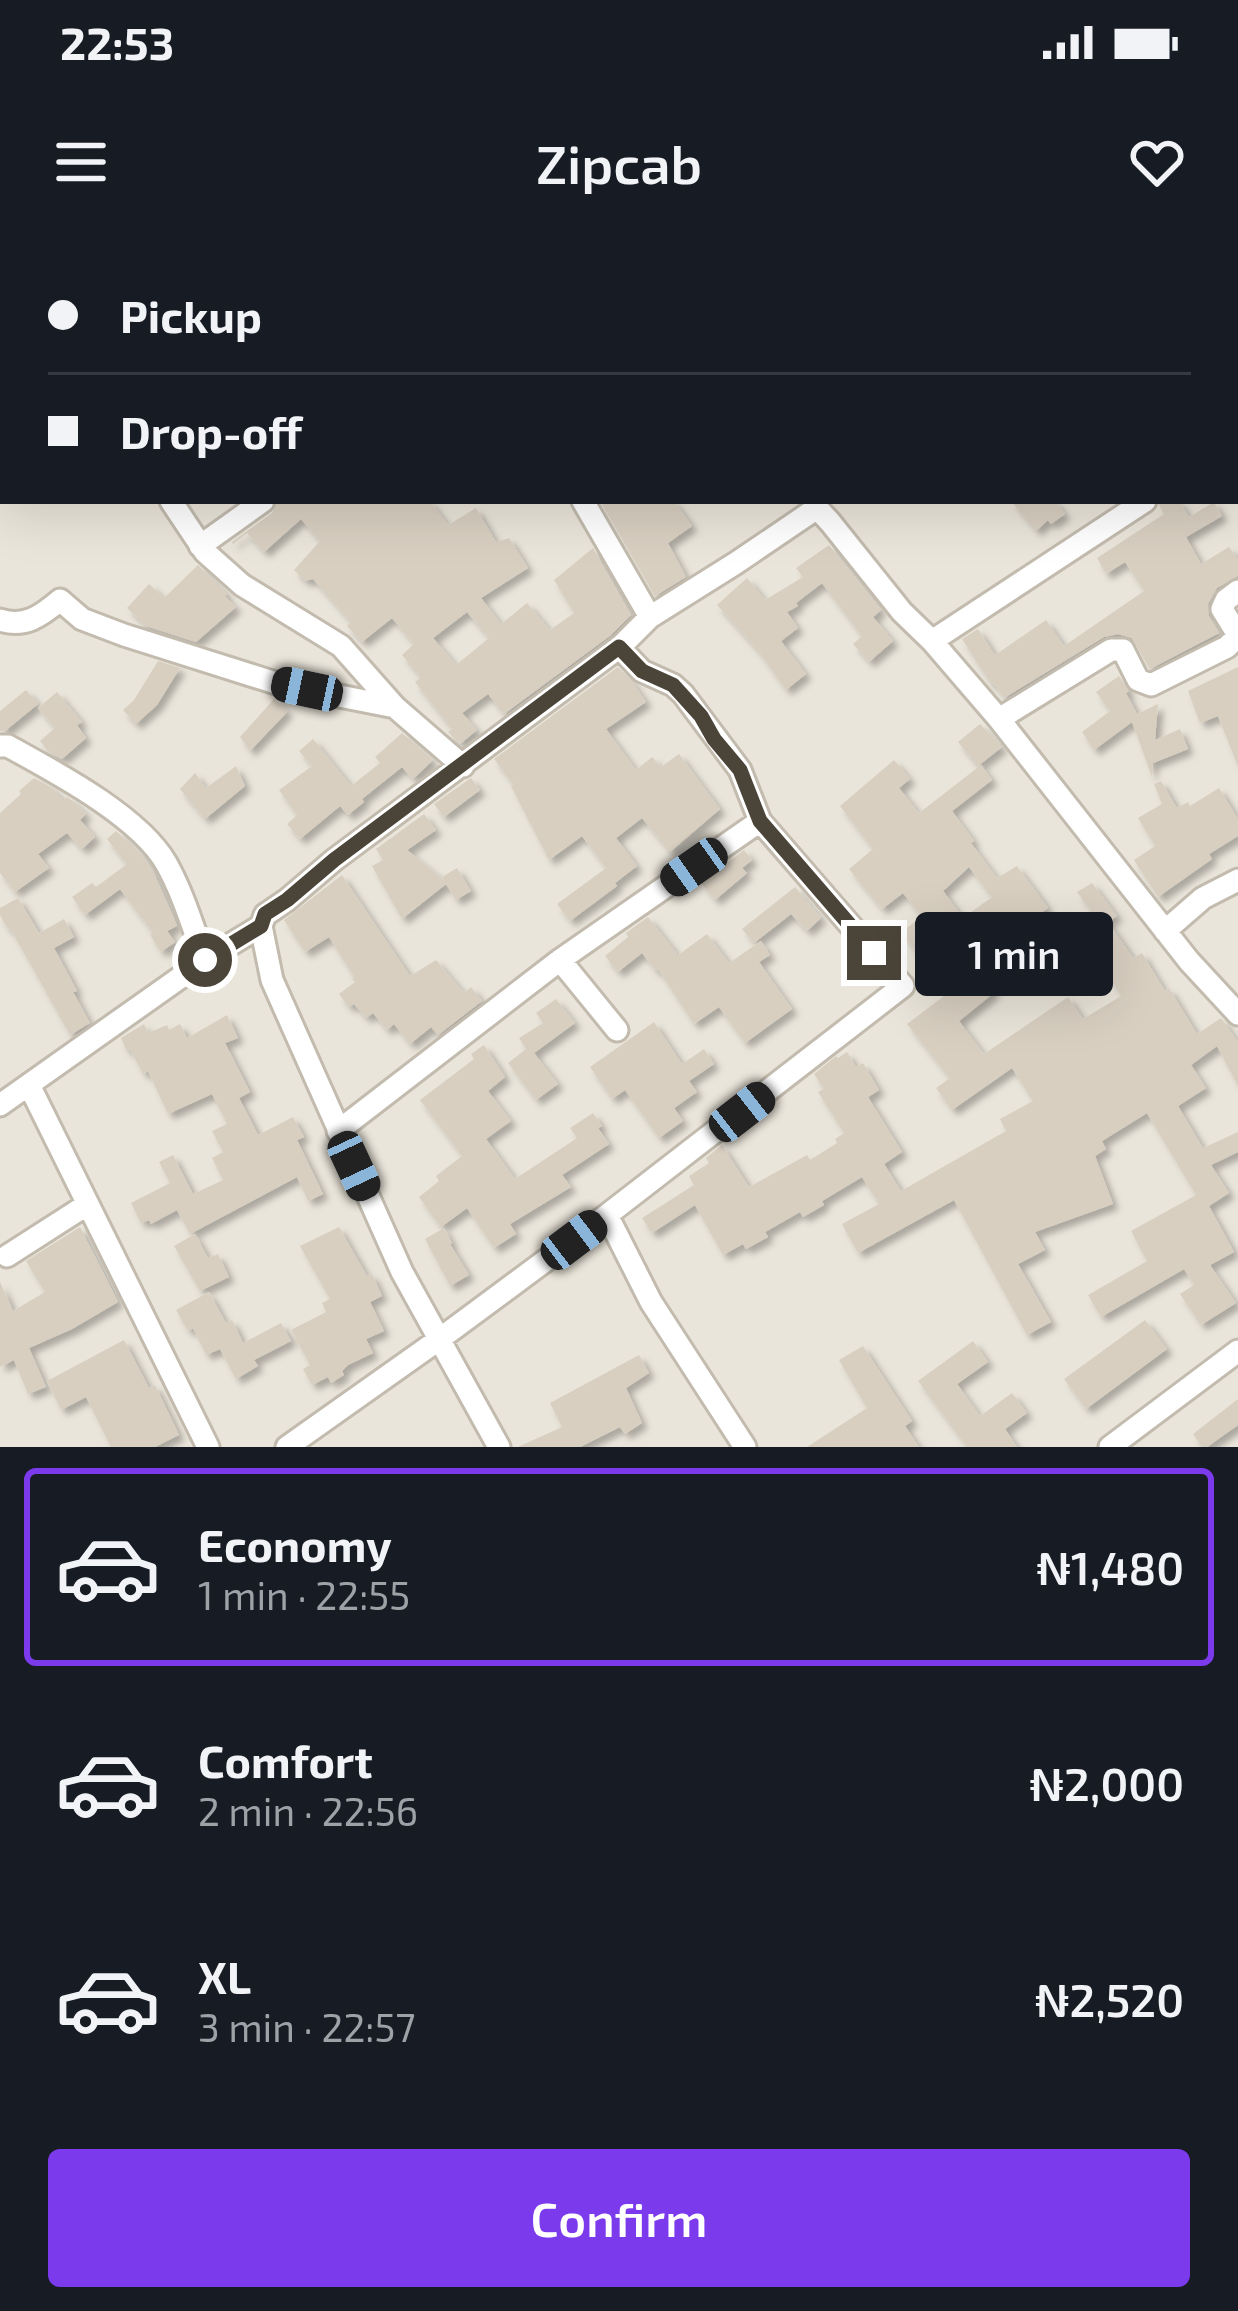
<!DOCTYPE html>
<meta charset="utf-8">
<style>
:root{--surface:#171b24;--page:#20242c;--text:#f1f3f6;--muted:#9ea1a6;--line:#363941;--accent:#7c3aed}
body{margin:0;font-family:"Exo 2",sans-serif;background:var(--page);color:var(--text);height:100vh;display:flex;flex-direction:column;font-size:45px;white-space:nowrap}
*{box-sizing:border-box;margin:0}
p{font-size:39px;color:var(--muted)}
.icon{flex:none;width:66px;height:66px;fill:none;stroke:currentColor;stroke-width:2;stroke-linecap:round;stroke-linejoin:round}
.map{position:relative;height:1207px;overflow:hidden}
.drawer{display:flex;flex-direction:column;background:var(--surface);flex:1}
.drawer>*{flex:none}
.hud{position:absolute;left:0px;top:0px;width:1239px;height:264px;box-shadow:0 12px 48px #0002;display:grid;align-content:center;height:264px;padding:0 48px;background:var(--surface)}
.end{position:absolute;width:54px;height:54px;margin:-27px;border:15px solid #4b4439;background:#fff;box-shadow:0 0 0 6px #fff}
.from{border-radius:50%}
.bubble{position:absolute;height:84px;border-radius:12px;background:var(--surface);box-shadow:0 12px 48px #0002;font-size:39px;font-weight:600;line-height:84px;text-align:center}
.car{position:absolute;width:36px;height:72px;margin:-36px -18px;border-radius:15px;box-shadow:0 0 9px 3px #0007;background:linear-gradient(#222 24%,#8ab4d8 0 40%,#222 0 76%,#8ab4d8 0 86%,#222 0)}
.hud b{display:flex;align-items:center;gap:42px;height:114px;font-size:45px}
.hud b+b{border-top:3px solid var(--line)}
.hud i{width:30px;height:30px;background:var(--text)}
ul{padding:21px 0 0;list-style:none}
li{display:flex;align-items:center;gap:36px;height:198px;margin:0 24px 18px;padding:0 24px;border:6px solid transparent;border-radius:12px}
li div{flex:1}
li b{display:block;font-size:45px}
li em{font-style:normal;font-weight:600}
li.active{border-color:var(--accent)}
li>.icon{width:108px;height:108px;stroke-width:1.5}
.button{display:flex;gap:24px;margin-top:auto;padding:24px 48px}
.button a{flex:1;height:138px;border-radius:12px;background:var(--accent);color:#fff;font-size:48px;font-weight:600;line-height:138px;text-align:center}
.status{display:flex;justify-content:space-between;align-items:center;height:84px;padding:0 60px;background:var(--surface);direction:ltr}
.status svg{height:33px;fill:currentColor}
header{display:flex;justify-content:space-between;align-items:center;height:156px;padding:0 48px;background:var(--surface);font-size:54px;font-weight:600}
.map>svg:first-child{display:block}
.residential{fill:#eae5da}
.building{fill:#d8cfc1;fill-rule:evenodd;filter:url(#shadow)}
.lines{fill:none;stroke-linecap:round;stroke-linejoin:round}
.street-casing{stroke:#c2bbae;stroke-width:27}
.street{stroke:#fff;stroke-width:21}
.route{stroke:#4b4439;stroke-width:15}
</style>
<div class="status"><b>22:53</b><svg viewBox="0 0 49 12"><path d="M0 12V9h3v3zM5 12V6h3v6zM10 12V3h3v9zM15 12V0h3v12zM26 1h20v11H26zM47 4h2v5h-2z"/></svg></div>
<header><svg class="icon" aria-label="menu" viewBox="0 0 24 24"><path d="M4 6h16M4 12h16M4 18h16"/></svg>Zipcab<svg class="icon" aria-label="heart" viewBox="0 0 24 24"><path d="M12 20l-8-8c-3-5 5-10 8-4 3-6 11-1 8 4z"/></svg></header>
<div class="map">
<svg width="1238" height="1207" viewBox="0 0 1238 1207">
<defs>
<filter id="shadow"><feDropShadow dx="5.5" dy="5.5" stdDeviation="3" flood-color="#0004"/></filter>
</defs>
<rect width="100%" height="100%" fill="#f6f3ec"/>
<path class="residential" d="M0,0H97L100,3H3V261H1236V3H312L317,0H1238V1207H0Z"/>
<path class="building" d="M278,261H430L448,285L476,268L496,302L509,298L528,328L481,358L501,384L527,363L550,390L574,373L554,340L593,308L631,375L611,395L504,474L488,454L462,473L477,490L460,504L448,492L452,489L415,442L421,437L402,415L414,404L392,378L362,402L347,386L351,382L313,339L305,341L294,330L320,301L301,279L264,312L247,293L233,304L232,302L272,273ZM467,372L489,398L456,425L433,398Z
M600,261H674L692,286L668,303L686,337L655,356Z
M1011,261H1055L1065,274L1051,284L1048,280L1036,291Z
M1160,261H1179L1189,277L1214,262L1222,276L1186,297L1201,324L1229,307L1238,320V336L1217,348L1208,364L1209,376L1219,393L1150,429L1132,398L1118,394L1104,397L1004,458L993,443L991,444L962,399L978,389L995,415L1046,380L1064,406L1144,351L1125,322L1106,334L1097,318L1164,274L1159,265Z
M829,305L881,370L873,377L893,401L869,422L853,404L862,396L822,343L796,363L798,366L787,372L798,388L781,401L806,434L786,450L759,412L717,365L747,338L765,360L803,337L796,328Z
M198,325L227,354L225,356L236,367L196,402L140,384L141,381L127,368L149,344L164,358Z
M158,421L180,428L157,465L136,484L123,470L134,460Z
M618,427L633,443L646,462L606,489L636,530L652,517L661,527L679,514L720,569L670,612L642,578L616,598L637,626L615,643L617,646L570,681L557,664L606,628L582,596L549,620L511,546L514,545L494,519Z
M1238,427V524H1237L1218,476L1200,483L1188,451Z
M1119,436L1129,451L1126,453L1137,474L1158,464L1155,500L1180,489L1188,509L1153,523L1152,537L1132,482L1094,510L1082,492L1110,471L1096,452Z
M26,450L38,464L5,491H0V471Z
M57,452L82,482L77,485L86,498L62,519L49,512L40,501L55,488L38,468Z
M274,459L288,471L250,511L240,497Z
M980,484L1002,507L978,526L958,502Z
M402,493L433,520L413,539L402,527L362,559L364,562L348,575L340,566L300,599L287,584L297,575L279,550L312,526L299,511L313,499L351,546L380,523L375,517Z
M894,520L910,539L899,548L919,573L981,525L992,540L952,571L974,601L971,603L997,638L1017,626L1048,668L1037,676L1045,687L1014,711L988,679L956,703L979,731L989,724L999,737L989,744L995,752L959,781L984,814L1068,757L1083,779L1121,756L1096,715L1086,721L1074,704L1102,686L1077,652L1092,643L1117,676L1108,682L1133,718L1142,713L1165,751L1169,748L1197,794L1221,778L1238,802V846L1217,806L1191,825L1206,848L1178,866L1203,908L1238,892V912L1211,925L1229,953L1209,966L1234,1012L1210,1025L1236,1063L1201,1085L1180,1054L1194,1045L1184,1029L1101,1077L1088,1055L1147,1021L1131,991L1196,955L1147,873L1102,901L1106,909L1095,916L1113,964L1035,992L1045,1010L1018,1024L1051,1082L1027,1095L954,960L858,1013L842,984L879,964L862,937L822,961L824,965L803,977L800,972L765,992L768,997L746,1009L743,1004L723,1015L695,965L652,993L642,978L694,945L689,936L709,923L706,918L722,905L749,947L807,915L810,920L837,903L835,899L844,893L818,852L824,849L814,834L836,816L838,818L847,812L856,827L863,823L879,850L868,857L902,912L884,924L901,951L1006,891L1000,879L1033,861L1012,828L952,870L936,848L950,838L907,784L944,756L941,753L945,750L901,692L922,677L903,653L882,669L849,629L873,609L840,566ZM969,627L992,657L963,678L943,651Z
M236,526L245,546L205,579L180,549L195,533L206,548Z
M34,538L52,548L63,561L67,557L73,561L86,574L80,580L95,597L82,609L67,593L38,614L49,628L15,652L0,633V573L21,554L19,551Z
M471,538L480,550L444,577L434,564Z
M1161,541L1177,568L1188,562L1190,566L1219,548L1238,579V596L1209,614L1212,619L1158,657L1134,620L1155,606L1138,578L1162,564L1154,544Z
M424,574L436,590L407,610L445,641L442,637L457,628L471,651L456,660L446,644L402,679L372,626L383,620L376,609Z
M116,591L142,615L153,631L173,676L177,686L167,691L175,702L161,712L150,695L153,693L120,649L85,675L72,657L92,643L96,647L127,624L107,599Z
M744,610L752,620L742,628L747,633L715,660L701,643Z
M342,635L410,736L436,720L464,753L471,747L482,761L438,795L431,787L410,804L394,784L387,790L373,773L366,778L354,764L349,767L339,754L355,742L352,739L354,737L329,697L305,712L284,680Z
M795,647L821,678L807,691L791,674L754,703L742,689Z
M18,658L39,693L64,679L74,697L54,708L77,751L73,752L90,783L70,795L10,688L8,689L0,675V668Z
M648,677L678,715L707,694L729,723L761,701L770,715L759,722L792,769L745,803L719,767L694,784L658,729L656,731L642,713L618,732L605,716L628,697L626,693Z
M556,759L575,783L534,813L558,844L536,860L508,823L526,809L519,798L543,783L536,773Z
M227,775L238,798L225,803L250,852L239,858L258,895L293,877L304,897L297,900L323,954L308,961L297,937L190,994L177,970L151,984L149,980L141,983L131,963L170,943L159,922L173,915L193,954L223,940L212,918L223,912L212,891L227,884L212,854L168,874L148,831L143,834L130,809L126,810L121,798L144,784L148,793L167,785L169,790L180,784L187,798Z
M654,782L682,824L704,809L714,824L689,841L697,852L674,868L683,881L659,898L625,850L612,859L590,827Z
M484,805L505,837L488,851L511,881L486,899L515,939L577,898L570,888L593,873L602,886L598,888L609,904L562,935L571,947L510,984L516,994L494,1008L467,968L441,987L419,957L439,941L436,936L462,916L420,860L474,819L471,814Z
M80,987L118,1062L72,1089L29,1108L46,1147L28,1154L14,1120L0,1127V1042L13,1071L45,1052L26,1021Z
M339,987L367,1036L372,1034L382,1056L370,1062L384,1091L366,1099L373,1113L348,1125L342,1131L344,1135L331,1143L328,1137L312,1145L303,1129L310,1125L291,1090L326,1072L322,1063L330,1059L300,1006Z
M444,988L452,1003L450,1004L469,1035L450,1046L425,999Z
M195,994L208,1018L218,1014L229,1037L200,1051L174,1006Z
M209,1052L226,1083L232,1080L243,1103L281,1083L291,1101L254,1120L258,1126L236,1139L220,1109L206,1115L193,1088L188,1091L176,1070Z
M1145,1080L1167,1109L1086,1169L1064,1139Z
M124,1100L149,1148L155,1145L179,1195L155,1207H111L86,1157L61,1170L47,1141Z
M973,1101L988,1122L957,1144L980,1176L1012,1153L1027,1173L1005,1189L1017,1207H967L918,1141Z
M863,1106L912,1181L905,1186L919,1207H807L867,1168L839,1120Z
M639,1115L649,1133L626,1148L642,1183L625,1194L620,1187L580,1207H518L562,1187L550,1163Z
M1238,1159V1185L1207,1207H1202L1193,1194Z"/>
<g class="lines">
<g class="street-casing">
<path id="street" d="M838,0L840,3
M1114,0L1116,3
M615,3L619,0
M797,3L801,0
M1236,56L1238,21
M0,99L3,102
M1236,112L1238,115
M0,128H3
M1236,201L1238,200
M171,261L205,312L242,345L341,406L395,467L463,526
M583,261L650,377
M200,306L263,261
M1238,351L1226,360L1222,369L1238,395
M0,380C25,388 41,376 60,360L82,379L124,395L279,444L395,467
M932,401L1145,261
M999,479L1111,410H1123L1138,440L1151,445L1227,407L1238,396
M0,506H8C55,532 139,576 166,623C183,653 193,688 205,720
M1165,691L1203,658L1238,640
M560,720L617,790
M29,845L208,1207
M0,865L205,720L261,686
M338,891L560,720L760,581
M607,975L651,1062L745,1207
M7,1016L88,964
M287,1207L441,1098L607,975L903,746L760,581L740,530L683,454L673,445L642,431L619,407
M499,1207L402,1032L272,740L261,686L265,675L287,660L334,620L621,406L650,377L736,323L817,268L830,282L902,372L932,401L999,479L1189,721L1238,774
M1110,1207L1238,1111"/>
</g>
<use href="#street" class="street"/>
</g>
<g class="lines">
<path class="route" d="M205,720L261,686L265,674L287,660L334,620L619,407L642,431L673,445L701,476L714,499L740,530L760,581L874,713"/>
</g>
</svg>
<i class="end from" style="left:205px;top:720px"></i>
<i class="end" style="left:874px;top:713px"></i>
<div class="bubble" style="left:915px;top:672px;width:198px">1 min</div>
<i class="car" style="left:307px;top:449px;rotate:282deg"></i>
<i class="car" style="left:694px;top:627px;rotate:235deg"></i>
<i class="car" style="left:742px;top:872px;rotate:52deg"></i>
<i class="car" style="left:354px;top:926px;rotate:155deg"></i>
<i class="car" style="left:574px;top:1000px;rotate:53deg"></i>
<div class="hud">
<b><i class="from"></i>Pickup</b>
<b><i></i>Drop-off</b>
</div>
</div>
<section class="drawer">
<ul>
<li class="active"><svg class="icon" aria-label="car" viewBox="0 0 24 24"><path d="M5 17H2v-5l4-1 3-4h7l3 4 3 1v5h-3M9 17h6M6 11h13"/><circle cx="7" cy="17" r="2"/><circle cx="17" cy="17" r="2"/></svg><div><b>Economy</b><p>1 min · 22:55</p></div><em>₦1,480</em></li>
<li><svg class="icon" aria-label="car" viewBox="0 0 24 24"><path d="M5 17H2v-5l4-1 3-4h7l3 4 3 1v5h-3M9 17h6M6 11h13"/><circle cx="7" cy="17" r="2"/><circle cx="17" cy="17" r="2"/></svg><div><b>Comfort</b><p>2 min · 22:56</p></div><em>₦2,000</em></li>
<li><svg class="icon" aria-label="car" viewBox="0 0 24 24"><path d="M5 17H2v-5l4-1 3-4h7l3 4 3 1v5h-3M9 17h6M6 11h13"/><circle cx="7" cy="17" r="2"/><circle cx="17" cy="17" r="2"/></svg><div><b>XL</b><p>3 min · 22:57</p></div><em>₦2,520</em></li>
</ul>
<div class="button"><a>Confirm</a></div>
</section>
